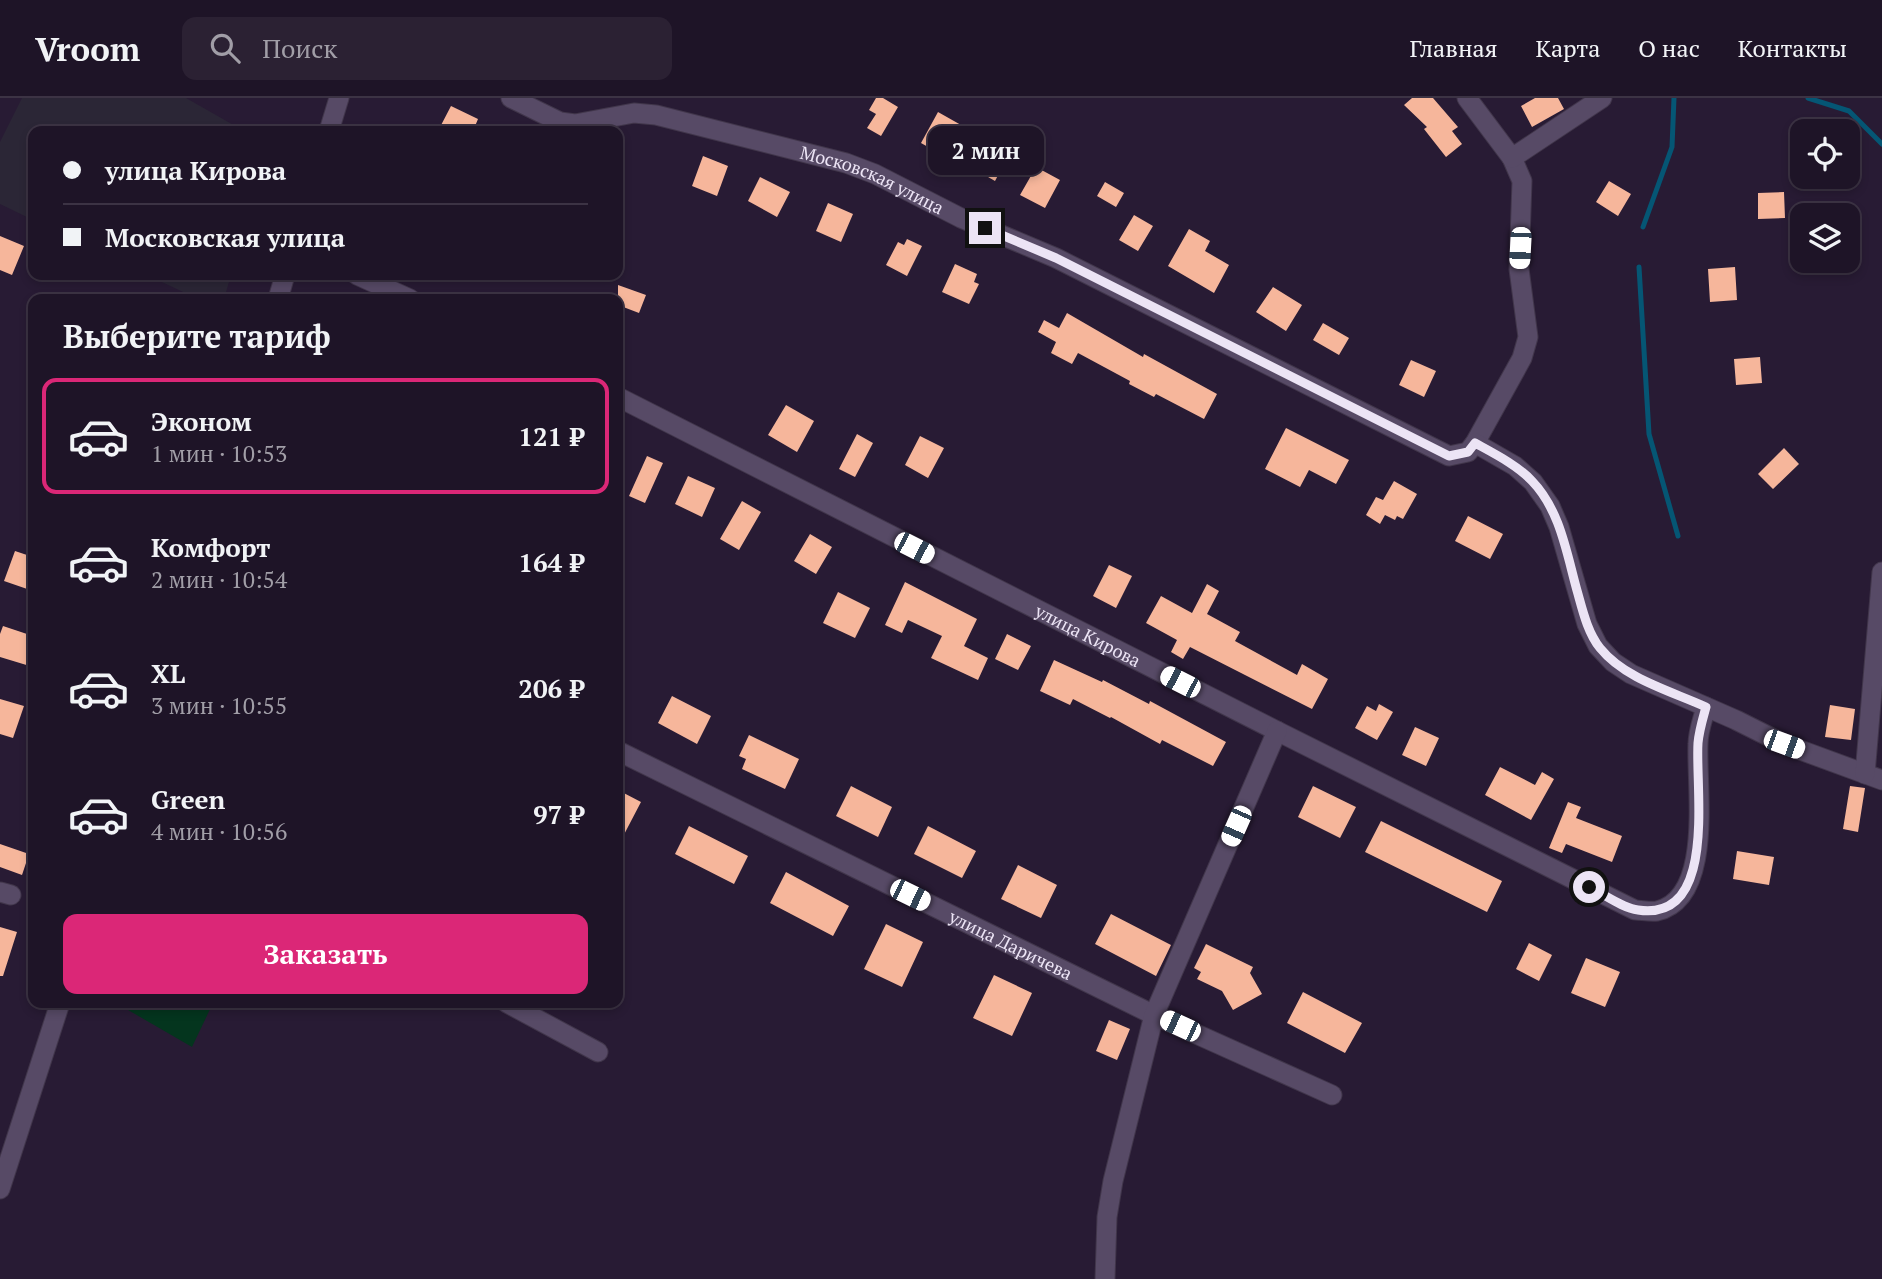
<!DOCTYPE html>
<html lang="ru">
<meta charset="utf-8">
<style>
:root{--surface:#1e1427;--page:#2b2133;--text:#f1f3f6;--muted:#a19ea7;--line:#3c3344;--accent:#db2777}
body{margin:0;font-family:"PT Serif",serif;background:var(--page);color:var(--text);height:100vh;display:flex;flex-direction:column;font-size:26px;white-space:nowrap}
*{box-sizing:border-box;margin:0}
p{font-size:23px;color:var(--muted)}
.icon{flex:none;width:38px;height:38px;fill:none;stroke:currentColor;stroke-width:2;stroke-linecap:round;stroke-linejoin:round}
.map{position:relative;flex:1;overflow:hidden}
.details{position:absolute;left:28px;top:196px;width:595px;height:714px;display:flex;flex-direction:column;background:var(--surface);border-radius:14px;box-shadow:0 4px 10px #0003,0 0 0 2px var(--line)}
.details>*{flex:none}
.hud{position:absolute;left:28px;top:28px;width:595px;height:154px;border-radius:14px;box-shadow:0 4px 10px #0003,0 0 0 2px var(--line);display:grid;align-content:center;height:154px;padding:0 35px;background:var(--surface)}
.tools{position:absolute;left:1790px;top:21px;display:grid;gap:14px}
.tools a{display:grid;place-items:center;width:70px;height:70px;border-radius:14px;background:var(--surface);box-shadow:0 4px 10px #0003,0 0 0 2px var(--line);font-size:35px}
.end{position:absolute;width:32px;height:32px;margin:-16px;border:9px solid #ece4f5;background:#111;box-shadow:0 0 0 4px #111}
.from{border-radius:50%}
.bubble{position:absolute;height:49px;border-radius:14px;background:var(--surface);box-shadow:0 4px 10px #0003,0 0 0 2px var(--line);font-size:23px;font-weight:800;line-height:49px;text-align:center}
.car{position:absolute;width:21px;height:42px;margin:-21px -10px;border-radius:9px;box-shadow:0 0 5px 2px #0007;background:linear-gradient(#fff 24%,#345 0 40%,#fff 0 76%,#345 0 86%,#fff 0)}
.hud b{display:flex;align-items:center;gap:24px;height:66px;font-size:26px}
.hud b+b{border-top:2px solid var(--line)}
.hud i{width:18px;height:18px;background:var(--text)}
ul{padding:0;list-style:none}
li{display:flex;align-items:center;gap:21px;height:116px;margin:0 14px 10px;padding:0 21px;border:4px solid transparent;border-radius:14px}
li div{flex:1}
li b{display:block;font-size:26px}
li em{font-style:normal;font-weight:800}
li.current{border-color:var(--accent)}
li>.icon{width:63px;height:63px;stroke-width:1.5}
h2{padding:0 35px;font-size:32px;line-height:84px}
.primary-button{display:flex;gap:14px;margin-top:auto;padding:14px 35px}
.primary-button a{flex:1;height:80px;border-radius:14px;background:var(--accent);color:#fff;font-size:28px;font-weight:800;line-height:80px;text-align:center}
header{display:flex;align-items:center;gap:42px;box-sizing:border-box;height:98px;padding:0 35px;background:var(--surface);border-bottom:2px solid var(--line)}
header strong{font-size:33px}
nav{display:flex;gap:38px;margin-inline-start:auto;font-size:24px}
.search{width:490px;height:63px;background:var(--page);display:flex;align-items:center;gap:18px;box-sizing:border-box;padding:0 24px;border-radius:14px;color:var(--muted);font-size:26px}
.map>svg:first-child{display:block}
.education{fill:#2b2636}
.green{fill:#04351e}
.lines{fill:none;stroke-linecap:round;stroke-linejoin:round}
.stream{stroke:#055674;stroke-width:5}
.building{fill:#f6b69b}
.minor-casing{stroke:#41364b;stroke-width:21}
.minor{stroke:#574a66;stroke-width:19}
.route{stroke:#ece4f5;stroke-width:9}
.labels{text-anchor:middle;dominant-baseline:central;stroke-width:7;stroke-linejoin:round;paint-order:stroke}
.street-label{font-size:18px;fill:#ece4f5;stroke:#0e0913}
</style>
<header>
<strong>Vroom</strong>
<div class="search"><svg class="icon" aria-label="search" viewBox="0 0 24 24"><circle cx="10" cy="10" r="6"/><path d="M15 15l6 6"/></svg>Поиск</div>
<nav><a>Главная</a><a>Карта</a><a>О нас</a><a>Контакты</a></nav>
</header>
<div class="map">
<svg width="1882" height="1181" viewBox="0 0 1882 1181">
<rect width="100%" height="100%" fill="#281b34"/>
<path class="education" d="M22,0H186L244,33H33V122L0,106V44Z
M147,177H231L224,201H198Z"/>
<path class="green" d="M116,905H213L192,949Z"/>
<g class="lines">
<path class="stream" d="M1808,0L1849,13L1882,46
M1643,129L1672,49L1674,0
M1639,169L1649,336L1678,438"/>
</g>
<path class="building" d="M876,0H883L898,9L881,38L867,30L876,16L869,12Z
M1412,0H1433L1458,29L1452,33L1462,46L1446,59L1424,31L1427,29L1404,7Z
M1535,0H1558L1564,11L1532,29L1521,8Z
M451,8L478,21L473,33H438Z
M938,14L961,27L944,58L921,45Z
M984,43L1009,57L995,83L969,68Z
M703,58L728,68L717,98L692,88Z
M1036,69L1060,82L1045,110L1020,97Z
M760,79L790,94L777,119L748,103Z
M1609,83L1631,96L1618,118L1596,104Z
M1105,84L1124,95L1116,109L1097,98Z
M1784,94L1785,120L1758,121V95Z
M828,105L853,116L841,144L816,133Z
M1134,117L1153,128L1138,153L1119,142Z
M1189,131L1210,143L1205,153L1229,167L1214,195L1168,168Z
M0,138L24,148L12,177L0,172Z
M907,141L922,148L907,178L886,167L898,144L904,147Z
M955,166L977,176L974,184L979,186L969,206L942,194Z
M1735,169L1737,202L1710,204L1708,171Z
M618,187L646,197L639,215L618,207Z
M1273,189L1302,207L1286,233L1256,214Z
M1067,215L1143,259L1144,256L1217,296L1204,321L1156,296L1154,299L1129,286L1130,283L1078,255L1072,266L1051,255L1056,244L1038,234L1044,222L1059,230Z
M1323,225L1349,240L1339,257L1313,242Z
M1760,259L1762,285L1736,287L1734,261Z
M1411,262L1436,273L1424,299L1399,287Z
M786,307L814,323L797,354L768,337Z
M1286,330L1349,362L1336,386L1309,372L1300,389L1265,371Z
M857,336L873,345L855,379L839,371Z
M920,338L944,350L928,380L905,367Z
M1784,350L1799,366L1773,391L1758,376Z
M647,358L663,365L645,405L629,398Z
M688,378L715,390L702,419L675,406Z
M1394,383L1417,396L1403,421L1397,418L1395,422L1385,417L1380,426L1366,417L1376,399L1383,402Z
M742,403L761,414L739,452L720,441Z
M1468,418L1503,436L1490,461L1455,443Z
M810,436L832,449L816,476L794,463Z
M15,453L33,459V493L4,483Z
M1109,467L1132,478L1116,510L1093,498Z
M905,484L977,521L964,548L988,560L978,582L931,560L942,538L908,522L902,535L885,527Z
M1207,486L1219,493L1207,516L1240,534L1235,543L1297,577L1302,566L1328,581L1312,611L1190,549L1183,561L1171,554L1177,542L1146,525L1161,498L1192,515Z
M838,494L870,510L855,540L823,525Z
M3,528L33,538V569L0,559V536Z
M1007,536L1031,548L1018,572L995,561Z
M1054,562L1102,584L1103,582L1149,606L1150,603L1226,644L1213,668L1162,642L1160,646L1111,619L1110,620L1073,601L1070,607L1040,593Z
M672,598L711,618L697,646L658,625Z
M0,601L24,608L13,640L0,636Z
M1379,606L1393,614L1377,642L1355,630L1367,608L1376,613Z
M1830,607L1855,611L1851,642L1825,639Z
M1415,629L1439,640L1426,668L1402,657Z
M749,637L799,661L785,691L742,671L746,661L739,658Z
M1500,669L1535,687L1542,674L1554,681L1531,722L1485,697Z
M851,688L892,709L878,739L836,718Z
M1313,688L1356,709L1340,740L1298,719Z
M1850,688L1865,690L1858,734L1843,731Z
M618,692L641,704L618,748Z
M1568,704L1581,709L1576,720L1622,738L1612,764L1566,746L1562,755L1549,750Z
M1381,723L1502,783L1487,814L1365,754Z
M689,728L748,758L734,786L675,756Z
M928,728L976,753L962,780L914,756Z
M0,746L29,756L22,777L0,769Z
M1737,753L1774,759L1769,787L1733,781Z
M1018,767L1057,787L1041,820L1001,801Z
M786,774L849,808L833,838L770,805Z
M1111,816L1171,847L1156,878L1095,846Z
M886,826L923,844L902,889L864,871Z
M0,829L17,834L3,878H0Z
M1529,845L1552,857L1539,883L1516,871Z
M1206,846L1253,869L1250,875L1262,896L1233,912L1222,893L1197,881L1201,874L1194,870Z
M1586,860L1620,874L1605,909L1571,895Z
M994,877L1032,895L1012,938L973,920Z
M1303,894L1362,925L1345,955L1287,925Z
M1109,922L1130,931L1117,962L1096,953Z"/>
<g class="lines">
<g class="minor-casing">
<g id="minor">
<path id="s1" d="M511,0L560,24L575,26L634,15L656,17L846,65L875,76L961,120L1056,160L1449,358L1468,354L1475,345L1522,260L1528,239L1519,171L1522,83L1512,60"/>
<path d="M1467,0L1512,60L1602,0"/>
<path d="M329,33L339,0"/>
<path d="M357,177L410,201"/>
<path d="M278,201L285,177"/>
<path id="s2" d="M618,299L1277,633L1635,812C1641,812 1650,814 1657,813C1714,800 1696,689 1698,646C1698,633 1703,621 1706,609"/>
<path d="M1475,345L1515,368L1533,384L1550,408L1559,429L1587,526L1598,548L1613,564L1631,576L1736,622L1784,646L1882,682"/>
<path id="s3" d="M618,653L1154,917L1332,997"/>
<path d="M1865,676L1882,474"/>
<path d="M0,794L11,797"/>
<path d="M507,905L598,954"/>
<path d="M0,1091L60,905"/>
<path d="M1105,1181L1107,1119L1113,1083L1154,917L1277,633"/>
</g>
</g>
<use href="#minor" class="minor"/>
</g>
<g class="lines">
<path class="route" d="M985,130L1056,160L1449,358L1468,354L1475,345C1495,356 1517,367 1532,383C1561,413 1567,458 1578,496C1583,514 1588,535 1600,550C1625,581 1671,593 1706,609C1703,620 1699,633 1698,645C1695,692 1718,824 1638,812C1622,810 1604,796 1589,789"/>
</g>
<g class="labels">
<g class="street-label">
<text stroke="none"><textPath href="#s1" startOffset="378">Московская улица</textPath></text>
<text stroke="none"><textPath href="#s2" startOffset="527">улица Кирова</textPath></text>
<text stroke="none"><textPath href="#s3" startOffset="438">улица Даричева</textPath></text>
</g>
</g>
</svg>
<div class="tools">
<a><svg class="icon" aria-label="locate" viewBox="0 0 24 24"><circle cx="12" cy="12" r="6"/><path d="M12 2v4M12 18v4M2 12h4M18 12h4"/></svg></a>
<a><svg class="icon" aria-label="layers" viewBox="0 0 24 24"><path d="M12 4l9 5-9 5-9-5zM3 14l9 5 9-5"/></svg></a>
</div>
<i class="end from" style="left:1589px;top:789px"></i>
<i class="end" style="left:985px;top:130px"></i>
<div class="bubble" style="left:928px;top:28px;width:116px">2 мин</div>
<i class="car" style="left:1520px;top:150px;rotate:183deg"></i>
<i class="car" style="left:914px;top:450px;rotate:117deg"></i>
<i class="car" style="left:1180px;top:584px;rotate:297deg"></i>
<i class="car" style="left:1784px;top:646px;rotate:110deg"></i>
<i class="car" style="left:1236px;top:728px;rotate:204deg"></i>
<i class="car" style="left:910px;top:797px;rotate:116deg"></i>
<i class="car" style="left:1180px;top:928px;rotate:295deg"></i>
<div class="hud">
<b><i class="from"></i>улица Кирова</b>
<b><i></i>Московская улица</b>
</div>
<section class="details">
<h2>Выберите тариф</h2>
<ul>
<li class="current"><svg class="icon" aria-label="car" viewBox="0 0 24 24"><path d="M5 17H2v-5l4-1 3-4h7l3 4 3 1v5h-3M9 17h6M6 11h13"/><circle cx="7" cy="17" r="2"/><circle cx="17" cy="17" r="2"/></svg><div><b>Эконом</b><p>1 мин · 10:53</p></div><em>121 ₽</em></li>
<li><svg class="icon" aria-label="car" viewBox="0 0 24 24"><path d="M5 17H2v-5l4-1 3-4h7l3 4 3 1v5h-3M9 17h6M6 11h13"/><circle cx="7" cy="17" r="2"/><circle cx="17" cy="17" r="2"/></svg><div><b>Комфорт</b><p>2 мин · 10:54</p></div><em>164 ₽</em></li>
<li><svg class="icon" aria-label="car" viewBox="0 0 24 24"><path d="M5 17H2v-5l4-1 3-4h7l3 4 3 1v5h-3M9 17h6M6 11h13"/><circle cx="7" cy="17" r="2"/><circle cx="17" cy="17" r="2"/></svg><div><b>XL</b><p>3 мин · 10:55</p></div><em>206 ₽</em></li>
<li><svg class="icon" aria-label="car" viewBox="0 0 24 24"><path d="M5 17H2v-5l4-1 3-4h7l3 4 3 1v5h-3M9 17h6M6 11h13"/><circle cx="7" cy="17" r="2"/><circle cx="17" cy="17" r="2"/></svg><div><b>Green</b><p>4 мин · 10:56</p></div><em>97 ₽</em></li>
</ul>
<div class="primary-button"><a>Заказать</a></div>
</section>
</div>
